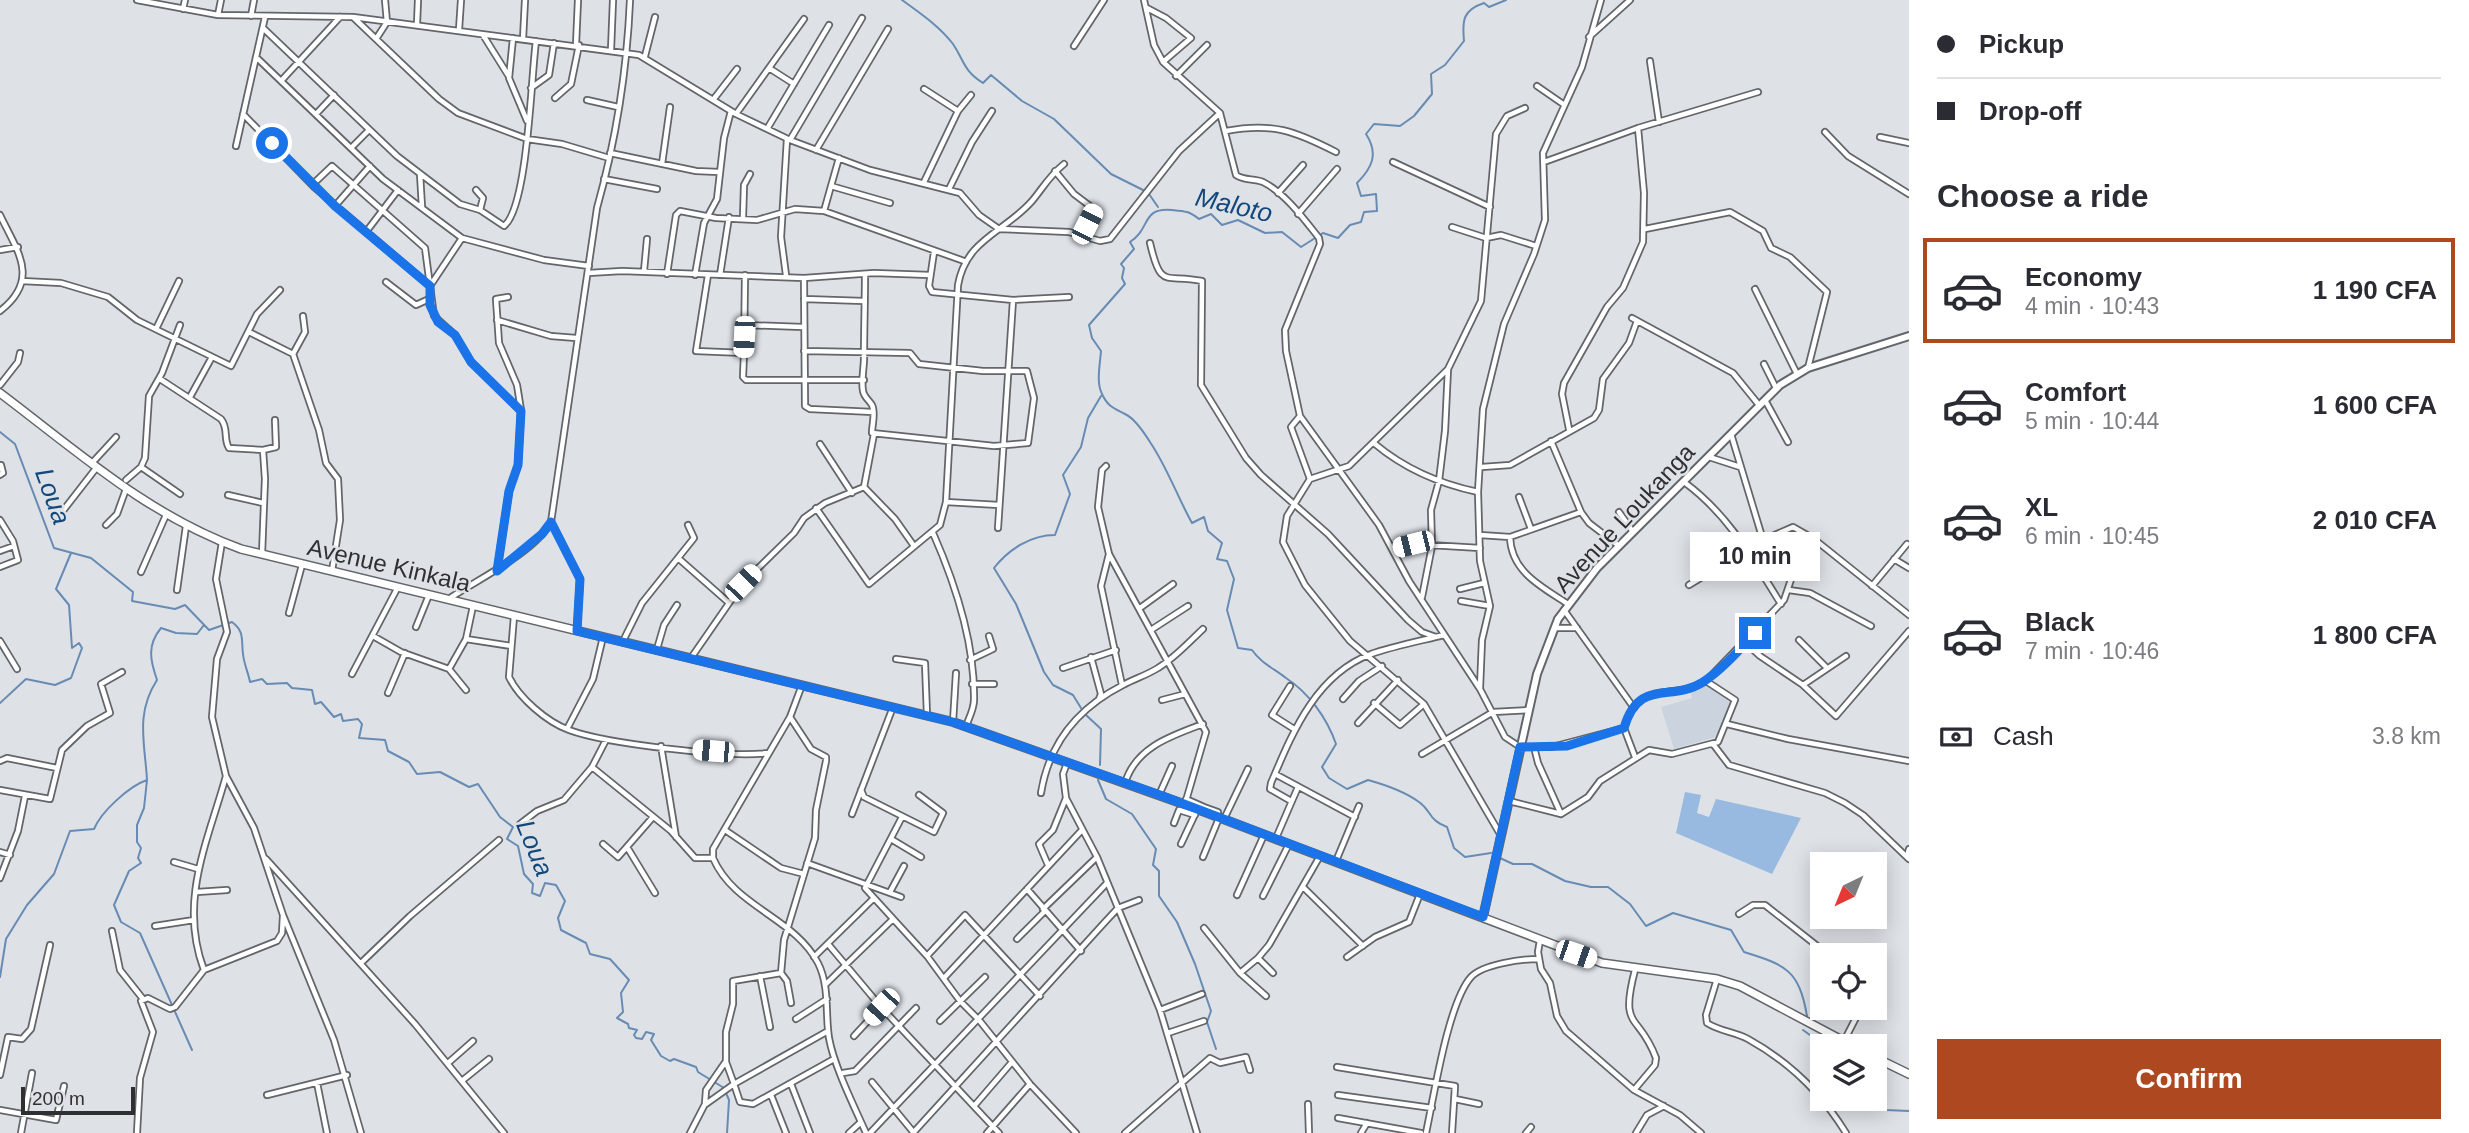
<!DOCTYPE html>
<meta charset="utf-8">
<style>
:root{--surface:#fff;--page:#f2f2f3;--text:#2b2b33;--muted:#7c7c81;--line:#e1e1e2;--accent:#ae4820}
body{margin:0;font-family:Arial,sans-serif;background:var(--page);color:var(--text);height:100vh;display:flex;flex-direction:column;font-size:26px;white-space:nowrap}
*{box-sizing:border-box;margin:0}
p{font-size:23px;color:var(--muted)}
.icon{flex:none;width:38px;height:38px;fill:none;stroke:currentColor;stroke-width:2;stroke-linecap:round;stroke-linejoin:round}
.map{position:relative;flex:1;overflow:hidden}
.panel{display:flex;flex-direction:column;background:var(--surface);width:560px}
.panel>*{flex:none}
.banner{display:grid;align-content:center;height:154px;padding:0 28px;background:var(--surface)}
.needle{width:46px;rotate:223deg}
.fabs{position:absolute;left:1810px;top:852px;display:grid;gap:14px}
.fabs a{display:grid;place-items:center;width:77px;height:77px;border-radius:0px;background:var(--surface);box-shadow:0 4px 18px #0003;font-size:35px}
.scale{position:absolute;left:21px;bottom:18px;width:114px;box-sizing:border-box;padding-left:7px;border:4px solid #2f3032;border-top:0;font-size:19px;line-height:24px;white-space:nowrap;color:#2f3032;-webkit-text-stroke:5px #dee2e7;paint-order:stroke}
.end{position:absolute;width:32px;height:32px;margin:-16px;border:9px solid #1a73e8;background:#fff;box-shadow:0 0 0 4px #fff}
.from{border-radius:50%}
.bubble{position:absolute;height:49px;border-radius:0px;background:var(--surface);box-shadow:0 4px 18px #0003;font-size:23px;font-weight:700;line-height:49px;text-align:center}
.car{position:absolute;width:21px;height:42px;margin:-21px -10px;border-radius:9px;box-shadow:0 0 5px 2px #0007;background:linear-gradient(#fff 24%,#345 0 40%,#fff 0 76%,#345 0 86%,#fff 0)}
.banner b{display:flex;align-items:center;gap:24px;height:66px;font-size:26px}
.banner b+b{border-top:2px solid var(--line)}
.banner i{width:18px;height:18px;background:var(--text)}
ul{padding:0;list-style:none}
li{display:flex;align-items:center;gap:21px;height:105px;margin:0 14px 10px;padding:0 14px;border:4px solid transparent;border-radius:0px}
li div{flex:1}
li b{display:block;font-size:26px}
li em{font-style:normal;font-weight:700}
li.selected{border-color:var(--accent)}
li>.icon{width:63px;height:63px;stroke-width:1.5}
h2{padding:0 28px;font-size:32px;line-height:84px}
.pay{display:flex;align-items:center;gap:18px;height:77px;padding:0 28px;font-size:26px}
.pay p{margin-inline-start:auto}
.action{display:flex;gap:14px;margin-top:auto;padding:14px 28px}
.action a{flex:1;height:80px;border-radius:0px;background:var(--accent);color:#fff;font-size:28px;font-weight:700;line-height:80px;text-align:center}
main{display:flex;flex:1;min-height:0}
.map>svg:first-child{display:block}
.built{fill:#cbd4de}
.green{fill:#99bae0}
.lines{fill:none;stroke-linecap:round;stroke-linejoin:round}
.stream{stroke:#688bb3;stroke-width:2}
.minor-casing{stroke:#62666a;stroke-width:8}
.secondary-casing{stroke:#62666a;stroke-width:10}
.primary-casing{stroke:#62666a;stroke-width:10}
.minor{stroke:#fff;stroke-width:4.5}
.secondary{stroke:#fff;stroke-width:6}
.primary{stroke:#fff;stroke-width:7}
.route{stroke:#1a73e8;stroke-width:9}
.labels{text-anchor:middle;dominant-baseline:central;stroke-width:5;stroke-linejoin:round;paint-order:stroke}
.street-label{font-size:24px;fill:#2f3032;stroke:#dee2e7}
.water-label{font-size:26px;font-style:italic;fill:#13487c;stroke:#dee2e7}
</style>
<main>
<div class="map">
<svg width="1909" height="1133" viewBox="0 0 1909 1133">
<rect width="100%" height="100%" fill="#dee2e7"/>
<path class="built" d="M1706,681L1735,699L1723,735L1674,749L1661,707L1692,698L1690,687Z"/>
<path class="green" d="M1685,792L1701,795L1697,813L1709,817L1716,799L1801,818L1772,874L1676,833Z"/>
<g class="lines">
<path class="stream" d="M902,0C920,13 939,26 953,44C965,62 963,70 983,83L991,75L1022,101L1054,119L1111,174L1145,191
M1149,194L1158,207
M0,432L15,444L54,548L91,558L133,592L132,601L175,609L185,605L209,630L232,622C245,632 241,639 243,654C244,664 248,672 250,682L262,679L267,684L287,683L292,688L312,690L315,704L321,702L334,717L341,714L343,721L358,719L362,724L359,738L385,740L388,751L409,762L417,774L440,772L469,787L478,784L500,817L513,827L507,839L518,846L524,874L533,884L532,893L540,896L545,883L556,885L565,901L558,918L561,930L586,943L590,954L610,959L629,980L621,993L623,1012L617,1018L628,1024L629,1028L637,1030L634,1035L636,1038L642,1039L646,1032L654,1034L651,1040L661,1056L670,1061L674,1059L696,1067L698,1072L724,1088
M0,703L26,679L55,685L71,678L82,648L79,643L72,648L69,605L56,589L71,553
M1081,708L1073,695L1053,685L1044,672L1016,604L994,568C1009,549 1031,535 1055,535L1070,494L1063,475L1081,447L1088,418L1101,396
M1086,715L1101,729L1100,765
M147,780L144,808L137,825V842L141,848L138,858L141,863L129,871L114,905L121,922L140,933L192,1050
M1098,780L1106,799L1132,814L1156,849L1153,865L1159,871V896L1177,922L1195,964L1211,1011L1207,1022L1216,1049
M1491,853L1465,857L1454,848L1447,827C1428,820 1432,811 1419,802C1404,791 1386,785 1368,780L1347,789L1329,778L1322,767L1336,744C1327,718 1309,693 1286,678C1273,668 1261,663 1252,650L1238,648L1227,610L1234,579L1227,561L1217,559L1222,543L1208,531L1204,517L1192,523C1177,496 1167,467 1150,442C1145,434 1134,418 1125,414C1114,408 1108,407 1102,394C1096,382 1100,365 1101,351L1092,338L1089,325L1125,284L1122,278L1124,268L1121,264L1134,249L1130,242C1151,229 1141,207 1172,210C1184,211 1189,211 1199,219L1211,214L1222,225L1238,220L1265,233L1282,232L1301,247L1323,233L1338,238L1350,225L1361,222L1364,212L1377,211L1376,194L1361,196L1357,183C1372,168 1379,154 1366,134L1374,124L1400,126L1414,116L1432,94L1431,74L1445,65L1464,41C1462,20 1463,10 1484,3L1489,7L1506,0
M1500,858L1513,864H1532L1565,881L1591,887H1608L1630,904L1646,926L1673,913L1731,930L1744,952C1786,965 1799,970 1807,1016
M0,977L6,939L27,905L54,874L70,831L94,829C101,812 129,786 147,780C145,743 135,714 157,680C150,660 147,645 161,628L176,633L197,634L204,625
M1803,1030L1825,1046
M726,1093L729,1100L727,1133
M1872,1099L1886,1110L1909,1111"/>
<g class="minor-casing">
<path id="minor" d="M137,0L218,15L353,17L639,55L736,114L790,140L870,170L960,193L979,215L999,229L1069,232L1100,241L1110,239L1179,151L1220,113
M1144,0L1154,45L1163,62L1220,113L1236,175C1244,181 1254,178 1263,182C1285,193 1304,219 1319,238L1320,244L1285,330L1286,351L1300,416L1379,525L1409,581L1480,689L1505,737L1520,747H1552L1624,728
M1147,8L1166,18L1191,38L1163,62
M183,9L185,0
M218,15L221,0
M251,16L254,0
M354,18L439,99L458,113L527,139L562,144L609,158
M417,24L418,0
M263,28L397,156L460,204L480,210L504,226C528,207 531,77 536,41
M459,30L461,0
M483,35L508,75
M1589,37L1630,0
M513,38L509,78L527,121
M376,39L387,22L385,0
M523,39L525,0
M576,45L578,0
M1074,46L1104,0
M611,50L613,0
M645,56L655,17
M256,57L383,179L462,238L430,286
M1650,61L1659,122
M769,68L794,84
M1176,76L1207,45
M281,81L340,17
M1537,86L1563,104
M531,88L549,75L554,43
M924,89L958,111
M555,98L571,84L579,45
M587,100L618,107
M713,100L737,69
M243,114L314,187L429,285
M316,114L334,95
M736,114L804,19
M767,129L829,25
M1226,131C1272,122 1295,131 1336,152
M1825,132L1848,156L1909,194
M1880,137L1909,143
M790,140L862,18
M236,146L265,17
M351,148L369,130
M816,150L888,29
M610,153L696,171L719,172
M1393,162L1490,207
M1544,162L1638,128L1758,92
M662,164L670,107
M1055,171L1074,194L1094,209L1082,234
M420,174L422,207
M604,179L657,189
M924,182L958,111L971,95
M312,185L332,166L425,248L434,316L455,335L471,362L521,411L518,465L509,491L497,571
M831,186L839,158
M949,189L972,142L992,111
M476,190L483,198L480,210
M1278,193L1303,165
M335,206L370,166
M824,211L831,186L890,203
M1298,214L1337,169
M0,215C17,251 41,279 0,311
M743,217L744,185L750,174
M1452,227L1486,238L1501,235L1536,246
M1645,229L1730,212L1763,231L1771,248L1790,257L1827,292L1808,368
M366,232L398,190
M462,238L544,260L589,266
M1150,243C1161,291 1165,273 1202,281L1201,385L1246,458L1261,475L1328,534L1408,620L1422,632L1436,637
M0,250L18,247
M934,252L929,286L932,292L1013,300L1069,297
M644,271L647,239
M588,273L622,271L804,278L805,406L810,409L873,412
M667,274L676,215L680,211L716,218L757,220L795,209L824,211L964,261
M695,275L704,223L717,199L724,138L731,111
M708,275L696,351L744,353L743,377L746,380H864
M720,275L729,217
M786,275L781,237L787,139
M804,278L874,273L930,275
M22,281L61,283L108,297L137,320L231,366L257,314L280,290
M386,282L416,305L429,299
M1755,289L1797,374
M508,297L496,299L499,343L517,385L521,410
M804,299L864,301
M1632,318L1733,373L1759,405
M497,320L551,336L576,338
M745,325L803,327
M156,329L179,281
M249,332L293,354L319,430L326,463L338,479L340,520L332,571
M804,351L910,353L919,364L983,371H1027L1034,398L1028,443L994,446L872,433C872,424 876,413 872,405C869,400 864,397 863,391C861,381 864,368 864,358C864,330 865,302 865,274
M744,353L745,275
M293,354L305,332L303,316
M1764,364L1776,388
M1448,369L1349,466L1310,479L1287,516L1283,542L1305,585L1350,641L1424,704L1500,834
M160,379L221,419C229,429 223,439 229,448L263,450L265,479L262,554
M0,385L18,362L20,353
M190,397L212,357
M1765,400L1788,442
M1300,416L1291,427L1310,479
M1569,429L1562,394L1564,383L1607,307L1623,288L1643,242L1644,193L1638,128
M874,434L864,487L895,519L914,546
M1731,434L1763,540
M1551,441L1581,512
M820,444L852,493
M1375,444C1405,469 1440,484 1478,492
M263,450L276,447L275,420
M1709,457L1740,467
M92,463L116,437
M1106,466L1102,470L1098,507L1109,554L1206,732L1185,804
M141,467L180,494
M1482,467L1510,465L1594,418L1599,410L1603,379L1629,343L1637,321
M0,475L3,473L1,465
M126,480L141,467L145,458L149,396L162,373L180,325
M1684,482C1729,515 1752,558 1781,604
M228,495L263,503
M1519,497L1531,529
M946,502L999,505
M816,508L869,584L940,525L946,502L958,285C966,239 1005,232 1032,201C1043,188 1049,176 1064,164
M1619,512L1633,532
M0,520L13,541L18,560L0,567
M55,521L97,467
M106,525L117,514L126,489
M998,528L1013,300
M933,533C955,583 975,645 974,700C974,709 969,718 966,726
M1480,535L1510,537L1581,512L1589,523L1619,546
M1510,537C1511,572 1542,587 1568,604
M222,542L216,579L227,632L217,659L212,717L226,776L254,828L283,915L334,1040L361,1133
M1394,549L1413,544L1480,548
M0,551L14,546
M1109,554L1101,586L1122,685
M678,558L694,538L688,525
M1894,559L1909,568
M141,572L166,515
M1689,585L1761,541L1793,527L1814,539L1909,615
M1872,586L1907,544
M1460,589L1484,583
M177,590L186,526
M1789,590L1810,593L1871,626
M1422,597L1432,546L1431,510L1439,481L1445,431L1448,369L1481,301L1496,134L1507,116L1525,108
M450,598C478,579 534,553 551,522
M1461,601L1490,606
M1140,608L1173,584
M1564,610L1634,708
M289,613L302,565
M514,616L509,677C519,698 547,722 569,730C607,744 729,758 768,753
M416,627L429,595
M1555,628H1577
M1151,630L1188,606
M577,631L580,579L551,522L597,208C616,140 627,70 630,0
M373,636L401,652L449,669L466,639L473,606
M466,639L511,646
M1799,640L1826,667
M0,641L17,669
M623,641L642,603L678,558L728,602
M1746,643L1760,656L1803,685L1836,716L1909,631
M657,649L664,625L677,605
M1091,657L1101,694L1099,699
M691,658L743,583L794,533L804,518L825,503L864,487
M896,659L925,663L927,715
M970,660L993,649L989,636
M1063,668L1116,650
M449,669L466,690
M352,674L398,587
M972,684H994
M1803,685L1846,656
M1290,686L1272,715L1294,729
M1480,688L1482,640L1490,606L1480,561L1478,492L1483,409L1504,324L1534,254L1545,220L1543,153L1582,67L1601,0
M388,693L405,653
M1343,699L1359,681L1382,666
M1162,700L1185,694
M1374,703L1400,725L1424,704
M790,717L811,749L826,757V761L816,810L815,838L784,940L781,973L787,981L791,1003
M953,722L956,673
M1358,723L1398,680
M1727,724L1788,739L1909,761
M567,729L593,679L603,637
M606,740L592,767L671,831L695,858H713C734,907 794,917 818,963C830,987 825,1013 829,1038C834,1066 854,1106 866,1133
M1713,744L1729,765L1825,793L1845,803L1863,815L1909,859
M661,746L676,837
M1534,747L1538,763L1561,814
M1422,754L1493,712L1529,710
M1635,757L1624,728C1639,678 1673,701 1706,681L1784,600L1798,559L1814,539
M0,761L7,758L57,768
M1067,763L1063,774L1066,798L1097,857L1160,1010L1197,1133
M1275,774L1355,817
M1125,783C1136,747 1171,736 1203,724
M0,790L50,799L62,750L87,726L110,713L101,684L122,672
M861,790L864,797L934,832L943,813L919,795
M1041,793C1049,743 1078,708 1123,685C1134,679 1147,675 1158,668C1175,658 1189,642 1203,629
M1159,795L1172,766
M1186,799L1204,807
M1291,801L1270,789L1271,783C1292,734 1315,675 1371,654C1394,646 1420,641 1444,635
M1509,801L1561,814L1588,797L1600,781L1649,750L1672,754L1718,742L1735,700L1706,681
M1203,811L1204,807L1218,812L1217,816
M852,814L893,707
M902,817L865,888L927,956L960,1001L979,1020L1030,1084L1076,1133
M1224,819L1248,769
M1174,823L1179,810L1195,815
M520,824L537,811L564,800L592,767
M725,830L781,868L804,874
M1276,838L1298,787
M891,839L921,857
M603,844L618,857L653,817
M1181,844L1197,810
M627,847L655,893
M0,852L10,855
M1907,856L1909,849
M1203,857L1219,818
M713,858V849L790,717L802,685
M266,859L415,1024L504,1133
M1336,861L1359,806
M174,862L198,869
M807,863L901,897
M1048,865L1039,844L1053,830L1066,798
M0,878L18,831L25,796
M1303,887L1363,946
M1027,889L1081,951
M197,892L227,890
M890,892L904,866
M1237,895L1264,835
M1263,896L1289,844
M1043,909L1097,857
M1739,914L1753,905H1765L1830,956
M155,926L194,920
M1204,928L1240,973L1258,958
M112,931L120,970L143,999
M1017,939L1045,911
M1540,940L1538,952L1541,969L1550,983L1557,1016L1566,1031L1634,1090L1680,1115L1701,1133
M828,944L881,1007L999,1133
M927,956L965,915L1040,996
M814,957L874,898
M1347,957L1375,937L1409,922L1420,894
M361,963L410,916L499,840
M204,970C178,901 208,841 226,776
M1240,973L1266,996
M1273,973L1258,958L1269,945L1320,856
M760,976L770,1027
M944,978L1082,830
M1717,979L1706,1015L1707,1023C1719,1031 1735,1032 1748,1039C1788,1061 1822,1094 1846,1133
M825,985L892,920
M1160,1010L1202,994
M796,1019L827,999
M940,1021L985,977
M828,1031L734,1084L740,1102L753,1104L834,1059
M1168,1033L1204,1021
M854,1036L881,1007
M1844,1041L1861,1008
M448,1063L473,1041
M1337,1067L1455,1086L1452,1133
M843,1073L855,1071L916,1008
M0,1075L8,1037L22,1039L31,1029L50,945
M463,1080L489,1059
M872,1082L914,1133
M317,1083L327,1133
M791,1084L810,1133
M1634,1090L1655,1065L1656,1058C1639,1012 1619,1031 1635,970
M267,1095L347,1075
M771,1095L786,1133
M1338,1095L1432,1108
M1455,1099L1479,1104
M706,1104L734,1084L726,1062
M1308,1104L1309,1133
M975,1105L1012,1062
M0,1110L56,1120L64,1086
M1338,1118L1421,1133
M21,1133L32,1073
M137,1133L140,1078L153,1032L141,1001L148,998L170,1009L175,1007L204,970L277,941L282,933L283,916
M690,1133L705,1104L706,1090L726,1061V1032L733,1004V981L781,973
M849,1133L861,1122
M870,1133L1107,883
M913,1133L1105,922L1118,908L1139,900
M987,1133L1030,1084
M1125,1133L1210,1058L1220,1063L1246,1057L1250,1070
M1361,1133L1367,1123
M1426,1133C1434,1096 1448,1003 1471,977C1483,964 1522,959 1539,959
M1526,1133L1531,1127
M1636,1133L1647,1115L1664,1106"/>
</g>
<g class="secondary-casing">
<path id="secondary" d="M1483,917L1537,674L1558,619L1597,568L1780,385L1808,368L1909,336"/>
</g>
<g class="primary-casing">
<path id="primary" d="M0,393C77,451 149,516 241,549L953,722L1189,806L1602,963L1717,979L1740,986L1853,1046
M1874,1057L1909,1074"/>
</g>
<use href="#minor" class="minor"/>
<use href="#secondary" class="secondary"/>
<use href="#primary" class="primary"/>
</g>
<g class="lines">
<path class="route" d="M272,143L335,206L430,286V305L438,322L455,335L471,362L521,411L518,465L509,491L497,571L542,534L551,522L580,579L577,631L953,722L1160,795L1483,917L1520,747L1567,746L1624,728C1639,677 1671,703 1703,682C1722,670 1740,649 1755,633"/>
</g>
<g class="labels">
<g class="street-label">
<text transform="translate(1624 518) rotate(-47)">Avenue Loukanga</text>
<text transform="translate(389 565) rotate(13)">Avenue Kinkala</text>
</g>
<g class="water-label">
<text transform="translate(1234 205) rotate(13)">Maloto</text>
<text transform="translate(53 496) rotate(70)">Loua</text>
<text transform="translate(535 848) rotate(68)">Loua</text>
</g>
</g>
</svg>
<div class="fabs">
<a><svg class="needle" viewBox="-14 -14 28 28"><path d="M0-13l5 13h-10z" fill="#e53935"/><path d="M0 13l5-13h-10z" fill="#7c7c81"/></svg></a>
<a><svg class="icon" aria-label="locate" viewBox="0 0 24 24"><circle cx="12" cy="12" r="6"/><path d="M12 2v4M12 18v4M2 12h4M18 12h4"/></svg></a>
<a><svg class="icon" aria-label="layers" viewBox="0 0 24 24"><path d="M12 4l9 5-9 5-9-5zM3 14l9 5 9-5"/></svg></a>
</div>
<div class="scale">200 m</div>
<i class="end from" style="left:272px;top:143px"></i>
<i class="end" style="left:1755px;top:633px"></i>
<div class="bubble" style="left:1690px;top:532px;width:130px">10 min</div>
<i class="car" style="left:1087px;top:224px;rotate:27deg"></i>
<i class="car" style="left:744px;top:337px;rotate:183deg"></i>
<i class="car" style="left:1413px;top:544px;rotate:256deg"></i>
<i class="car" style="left:743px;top:583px;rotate:44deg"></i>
<i class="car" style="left:713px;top:751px;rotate:275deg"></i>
<i class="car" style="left:1576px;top:954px;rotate:109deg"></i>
<i class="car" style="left:881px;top:1007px;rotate:223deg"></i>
</div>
<section class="panel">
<div class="banner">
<b><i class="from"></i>Pickup</b>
<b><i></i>Drop-off</b>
</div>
<h2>Choose a ride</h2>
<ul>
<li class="selected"><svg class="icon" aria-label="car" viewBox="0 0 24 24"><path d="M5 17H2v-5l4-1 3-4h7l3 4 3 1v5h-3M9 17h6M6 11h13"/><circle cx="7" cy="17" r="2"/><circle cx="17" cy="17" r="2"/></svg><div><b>Economy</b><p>4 min · 10:43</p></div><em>1 190 CFA</em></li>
<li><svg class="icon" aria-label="car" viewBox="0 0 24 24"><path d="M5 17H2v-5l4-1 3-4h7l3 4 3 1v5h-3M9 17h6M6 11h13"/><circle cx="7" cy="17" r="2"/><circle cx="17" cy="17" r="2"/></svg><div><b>Comfort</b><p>5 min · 10:44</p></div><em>1 600 CFA</em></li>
<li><svg class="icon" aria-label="car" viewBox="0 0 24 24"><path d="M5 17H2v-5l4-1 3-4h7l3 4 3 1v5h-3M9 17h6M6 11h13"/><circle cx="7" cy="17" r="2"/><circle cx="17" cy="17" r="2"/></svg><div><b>XL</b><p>6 min · 10:45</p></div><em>2 010 CFA</em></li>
<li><svg class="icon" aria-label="car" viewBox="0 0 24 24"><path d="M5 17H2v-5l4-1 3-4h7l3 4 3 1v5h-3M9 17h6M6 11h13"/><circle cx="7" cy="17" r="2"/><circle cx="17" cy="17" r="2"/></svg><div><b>Black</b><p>7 min · 10:46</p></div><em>1 800 CFA</em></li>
</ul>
<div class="pay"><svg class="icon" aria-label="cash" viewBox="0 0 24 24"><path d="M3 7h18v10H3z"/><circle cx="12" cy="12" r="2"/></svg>Cash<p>3.8 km</p></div>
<div class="action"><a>Confirm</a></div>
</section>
</main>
